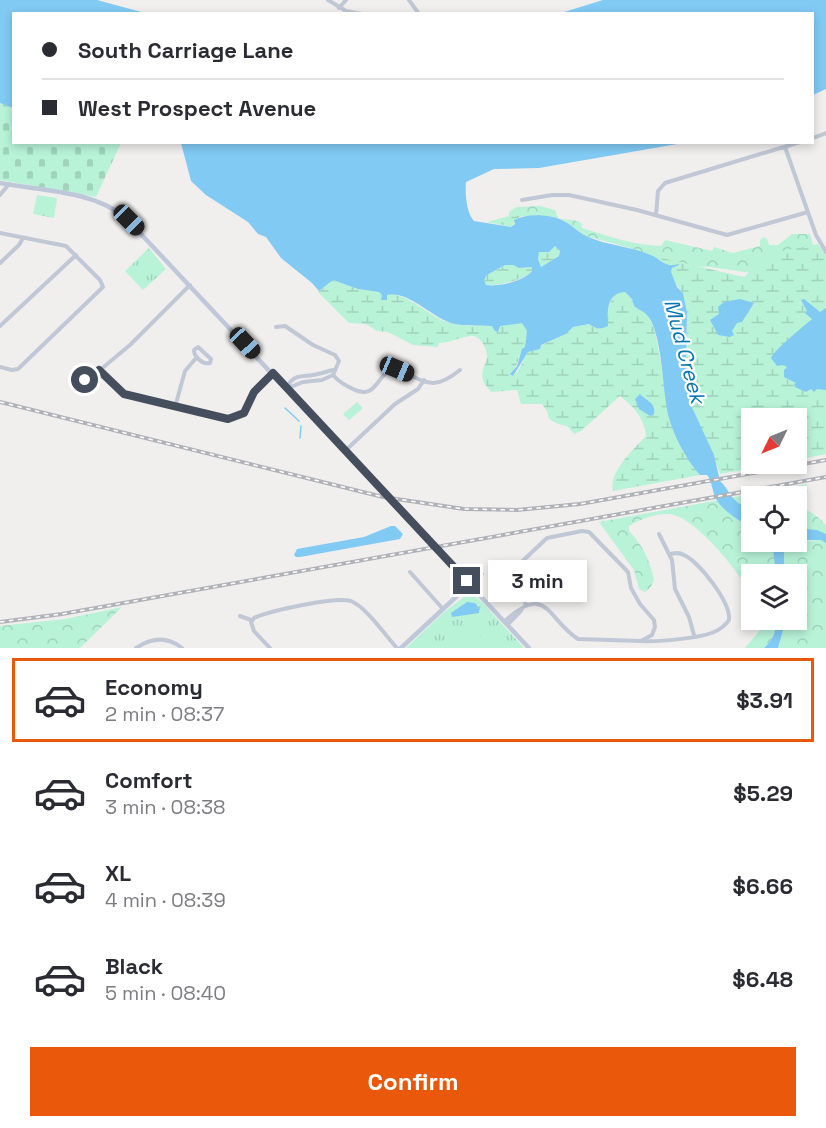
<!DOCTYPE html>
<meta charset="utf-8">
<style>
:root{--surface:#fff;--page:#f7f7f7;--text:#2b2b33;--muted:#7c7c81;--line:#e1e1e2;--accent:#ea580c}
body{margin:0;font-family:"Space Grotesk",sans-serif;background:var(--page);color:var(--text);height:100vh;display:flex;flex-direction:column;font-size:22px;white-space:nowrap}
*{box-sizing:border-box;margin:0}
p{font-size:20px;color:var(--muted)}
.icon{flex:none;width:33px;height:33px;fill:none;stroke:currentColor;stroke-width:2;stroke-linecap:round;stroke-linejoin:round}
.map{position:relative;height:648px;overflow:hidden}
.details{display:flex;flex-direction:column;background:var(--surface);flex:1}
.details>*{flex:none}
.hud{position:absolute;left:12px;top:12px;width:802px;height:132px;border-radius:0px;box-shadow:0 3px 9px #0003;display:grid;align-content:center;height:132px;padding:0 30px;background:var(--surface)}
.needle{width:39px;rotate:227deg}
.buttons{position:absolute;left:741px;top:408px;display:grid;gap:12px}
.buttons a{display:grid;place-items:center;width:66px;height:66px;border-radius:0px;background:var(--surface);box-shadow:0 3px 9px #0003;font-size:30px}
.end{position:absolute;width:27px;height:27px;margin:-14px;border:8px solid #454e5d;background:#fff;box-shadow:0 0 0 3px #fff}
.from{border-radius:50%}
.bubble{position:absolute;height:42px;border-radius:0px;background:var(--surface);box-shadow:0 3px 9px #0003;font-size:20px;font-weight:700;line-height:42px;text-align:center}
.car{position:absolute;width:18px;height:36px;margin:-18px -9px;border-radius:8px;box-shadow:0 0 4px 2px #0007;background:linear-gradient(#222 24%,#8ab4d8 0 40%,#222 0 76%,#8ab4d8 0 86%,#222 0)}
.hud b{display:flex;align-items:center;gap:21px;height:57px;font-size:22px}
.hud b+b{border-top:2px solid var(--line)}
.hud i{width:15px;height:15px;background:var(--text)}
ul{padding:10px 0 0;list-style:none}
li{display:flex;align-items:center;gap:18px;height:84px;margin:0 12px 9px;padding:0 18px;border:3px solid transparent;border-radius:0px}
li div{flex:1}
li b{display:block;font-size:22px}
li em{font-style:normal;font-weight:700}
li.on{border-color:var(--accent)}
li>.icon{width:54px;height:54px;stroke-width:1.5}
.primary-button{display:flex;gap:12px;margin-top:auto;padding:12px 30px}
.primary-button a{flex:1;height:69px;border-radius:0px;background:var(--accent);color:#fff;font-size:24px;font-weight:700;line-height:69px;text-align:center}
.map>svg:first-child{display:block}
.grass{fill:url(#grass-tufts)}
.forest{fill:url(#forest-crowns)}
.wetland{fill:url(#wetland-marsh)}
.cemetery{fill:url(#cemetery-stones)}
.pitch{fill:#b8f3d8}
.water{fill:#81caf4;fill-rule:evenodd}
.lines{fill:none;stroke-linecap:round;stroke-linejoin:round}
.stream{stroke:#81caf4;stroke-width:1.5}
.minor{stroke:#c0c8d5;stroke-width:4}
.secondary{stroke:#bfc8d9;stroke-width:4.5}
.rail-casing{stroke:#b0b2b9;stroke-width:4}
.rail{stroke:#fff;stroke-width:1.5;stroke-dasharray:4.5;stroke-linecap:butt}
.route{stroke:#454e5d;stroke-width:8}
.labels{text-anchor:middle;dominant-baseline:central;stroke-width:4.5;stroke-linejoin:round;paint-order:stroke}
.water-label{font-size:21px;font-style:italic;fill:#0073b5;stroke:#fff}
</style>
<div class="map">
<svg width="826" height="648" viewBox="0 0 826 648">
<defs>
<pattern id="grass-tufts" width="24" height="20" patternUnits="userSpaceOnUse" patternTransform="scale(1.5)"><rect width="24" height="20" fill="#b8f3d8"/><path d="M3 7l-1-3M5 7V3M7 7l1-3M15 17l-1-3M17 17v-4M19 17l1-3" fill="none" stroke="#a0d2bc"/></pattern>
<pattern id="forest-crowns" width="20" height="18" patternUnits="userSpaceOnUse" patternTransform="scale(1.5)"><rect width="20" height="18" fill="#b8f3d8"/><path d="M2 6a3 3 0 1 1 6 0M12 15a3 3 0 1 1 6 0" fill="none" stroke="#a0d2bc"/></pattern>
<pattern id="wetland-marsh" width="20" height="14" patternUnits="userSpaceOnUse" patternTransform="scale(1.5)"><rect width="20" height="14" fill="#b8f3d8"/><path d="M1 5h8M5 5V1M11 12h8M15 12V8" fill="none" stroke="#a0d2bc"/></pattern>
<pattern id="cemetery-stones" width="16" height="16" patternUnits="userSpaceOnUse" patternTransform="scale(1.5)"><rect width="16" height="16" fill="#b8f3d8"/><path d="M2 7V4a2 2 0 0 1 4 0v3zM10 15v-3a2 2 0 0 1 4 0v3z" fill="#a0d2bc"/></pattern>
</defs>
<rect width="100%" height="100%" fill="#f1eeee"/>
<path class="grass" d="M37,195L57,198L54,218L33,214Z
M149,248L166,269L143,290L125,271Z
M469,593L479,599L524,648H406L443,613Z"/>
<path class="forest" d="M540,206L555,210L558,218C566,221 573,218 581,223L582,228C608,236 633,245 661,246L665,240L712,251L714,247L733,253L760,246V240L764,237L767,239L769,245H778L792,234H810L813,245L786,278L710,267L674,265L630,248L586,236L565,221L552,217L509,216V212L516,207Z
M807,484L808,492L804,496H752L751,510L745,507L735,517L751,528L752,542H772L776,574H752L751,594C739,572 695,516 669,514C658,513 639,519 629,526V531C643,545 650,561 654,580L651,587L645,592L639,589L634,570L599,522Z
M797,507C809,509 818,517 826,525V648H778L786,620H796V574H784V553L792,542L821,540L817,530L797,528Z
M122,607L80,648H0V626L65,619Z
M760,620H777C776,631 773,640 764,648H745L760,630Z"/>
<path class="wetland" d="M509,216H521L515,220L512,227L487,222Z
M818,244L826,255V454L797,460L796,418H752V464H777L720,474C711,446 690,416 687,388C683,361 690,332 685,305C684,301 684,295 682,292C677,284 668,278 672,268L679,265H668L653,256L744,277L771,253Z
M555,246L560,251L559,256L541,267L538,259V252H545Z
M505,265H513L519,268L532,267V271C526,280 497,286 486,285L484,280L487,275Z
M333,280L358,289L379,292L386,297L388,294C411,295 427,315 447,322C465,328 504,326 522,322L527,331L525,347C518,353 519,365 512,372L513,376L518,371L528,352L539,349L540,346L566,334L573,327L589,324L595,328L607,312L613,295L616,292H625L632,299L634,306L647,314L654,328C666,377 665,436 700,475L613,491C608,472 634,449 646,436C644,417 634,407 620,396L581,431L574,434L567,426L558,424L549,419L547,411L542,404H521L517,390L491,392C488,388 484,384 483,380C480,371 486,365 487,357C487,349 481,336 472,336C464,336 450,343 439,343L438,347L413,345L388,332L377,331L366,324L349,323L318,292Z"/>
<path class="cemetery" d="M0,103L13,108L14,142L121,143L96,197L0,180Z"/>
<path class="pitch" d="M357,402L363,408L349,420L343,414Z
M476,630L481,638L484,636L495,648H464L460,640Z"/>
<path class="water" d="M0,0H97L145,13L14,14L13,108L0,103Z
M603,0H826V89L813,95V14L561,13Z
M181,143H683L539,168L494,169L466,182C465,193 466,212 474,221L511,227L515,224L514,220C527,213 550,214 564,221C572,225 578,232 586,236C607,246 632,246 653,256C662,261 667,268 678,264L679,265L672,268L671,272L677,287L683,293L687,313L686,363L690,403L714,455L720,481C726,486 728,492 733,498C738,504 745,507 751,510V528C739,520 722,511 715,497C712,490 712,481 707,475H700C687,461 674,436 669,418C662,393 663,330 646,314C643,311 637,309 634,306L632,299L625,292C607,293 607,311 608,326C600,330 596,329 589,324L573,327L566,334L541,345L540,349L528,352L513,376L510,374L517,366L522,349L525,347L527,331L522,323L500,326L498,332L495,331L492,326C478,325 458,327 446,321C428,313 407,291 387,295V300H381L382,295L379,292L358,289L333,280L319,291L312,283L281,258L266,237L258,234L248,222L206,195L191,181ZM555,246L560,251L559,256L541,267L538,259L539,252H549ZM505,265H513L519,268L532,267V271C525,281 497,287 486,285L484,280L487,275Z
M740,299L754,303L742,322L737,323L732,331L734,335L730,337L718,335L710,320L719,314L718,307L724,302Z
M804,299L820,312L826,308V390L817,389L814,392L811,389L806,392L795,387L794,384L796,383L784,377V370L787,367L783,365L777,366L771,358C775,349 803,327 812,319L805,313L807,311L801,300Z
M640,394C646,401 656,402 654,414L650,416L639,409L635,399Z
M391,526H395L403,534L400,539L300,557H296L294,555L297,549L364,537Z
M797,528L817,530L826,534V543L821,540H797Z
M772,542H792L784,553V574H776Z
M467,602L475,603L479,608V613L452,617L451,613Z
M777,620H786L778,648H764C773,640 776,631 777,620Z"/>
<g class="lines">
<path class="stream" d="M285,408L299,421
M300,438L301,426"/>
<path class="minor" d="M328,0L346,11L362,14
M409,0L419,14
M339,8L346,0
M813,138L826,133
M785,147L816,235L826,252
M0,195L9,184
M522,200L552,195H569L637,210L727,235L808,212
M656,215L658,191L665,183L800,142
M0,233L66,246L100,280L103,287L18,369L12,370L0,367
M0,263L19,245L23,238
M0,326L76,255
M276,327L285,326L313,345L335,355L339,361L333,375C339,382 345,385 353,389C379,402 376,369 397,369C426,382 433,392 460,370
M198,347L211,359L210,363C203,365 194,357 194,350Z
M99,370L124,394L225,419C248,418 245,406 255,391C260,384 267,379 273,373
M88,380L130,345L190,285
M81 385a5 5 0 1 1 10 0a5 5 0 1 1-10 0Z
M287,388C293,372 305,378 318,374C324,373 327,371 333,370
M288,388L303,382L322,380L333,375
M175,407L185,371L197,357
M346,450L395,404L418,389L424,380
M659,534L672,560L675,589L689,617L694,635
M410,572L443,609
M470,584L482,574
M240,616L251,620
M505,621C547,582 547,619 578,639L641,641L652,635L655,627L654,620L640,604L631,588L628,572L589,532L582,531L547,538L514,569L511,580L522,595L526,605
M508,624L520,612L522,609
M643,641C658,642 701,638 714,632C721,629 725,626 729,620C731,602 699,562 684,555C679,552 675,553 670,554
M136,648C151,638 167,636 182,648
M270,648L254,631L251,622L254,618C269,611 336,596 351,601C366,607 386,636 397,648"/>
<path class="secondary" d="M0,183C41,191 91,190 125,217L529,648
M401,648L470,584"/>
<g class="rail-casing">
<path id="rail" d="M0,402L383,497L464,509L517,510L580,504L826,460
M0,622L62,614L826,477"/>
</g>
<use href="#rail" class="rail"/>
</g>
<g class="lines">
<path class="route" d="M85,380L81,386L84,389H88L91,386L88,380L99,370L124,394L228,419L244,413L254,392L273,373L467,581"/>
</g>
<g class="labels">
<g class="water-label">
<text transform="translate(685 351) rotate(75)">Mud Creek</text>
</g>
</g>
</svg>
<div class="buttons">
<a><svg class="needle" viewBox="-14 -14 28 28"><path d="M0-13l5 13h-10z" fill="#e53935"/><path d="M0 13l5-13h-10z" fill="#7c7c81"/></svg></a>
<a><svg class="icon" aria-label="locate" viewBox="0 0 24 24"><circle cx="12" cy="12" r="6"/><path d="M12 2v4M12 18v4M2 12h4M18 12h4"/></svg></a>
<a><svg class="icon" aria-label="layers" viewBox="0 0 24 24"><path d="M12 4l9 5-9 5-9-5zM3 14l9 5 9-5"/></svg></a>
</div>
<i class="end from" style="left:85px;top:380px"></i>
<i class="end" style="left:467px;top:581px"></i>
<div class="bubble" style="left:488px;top:560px;width:99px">3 min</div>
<i class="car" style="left:129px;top:220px;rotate:135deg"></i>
<i class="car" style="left:245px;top:343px;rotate:137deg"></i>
<i class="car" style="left:397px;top:369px;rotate:113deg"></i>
<div class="hud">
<b><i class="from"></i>South Carriage Lane</b>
<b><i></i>West Prospect Avenue</b>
</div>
</div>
<section class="details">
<ul>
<li class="on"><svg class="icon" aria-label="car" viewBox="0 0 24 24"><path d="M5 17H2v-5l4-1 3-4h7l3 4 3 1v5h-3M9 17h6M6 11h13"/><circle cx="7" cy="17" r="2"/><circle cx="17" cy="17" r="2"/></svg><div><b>Economy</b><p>2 min · 08:37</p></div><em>$3.91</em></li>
<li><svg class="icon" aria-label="car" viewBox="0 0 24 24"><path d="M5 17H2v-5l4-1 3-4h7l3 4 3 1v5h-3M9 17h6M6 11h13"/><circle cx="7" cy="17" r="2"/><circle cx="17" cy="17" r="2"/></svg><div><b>Comfort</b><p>3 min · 08:38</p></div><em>$5.29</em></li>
<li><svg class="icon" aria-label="car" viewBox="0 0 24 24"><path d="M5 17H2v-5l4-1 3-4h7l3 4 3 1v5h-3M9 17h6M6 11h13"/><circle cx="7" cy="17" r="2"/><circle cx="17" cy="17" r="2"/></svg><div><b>XL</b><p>4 min · 08:39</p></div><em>$6.66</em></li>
<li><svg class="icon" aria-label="car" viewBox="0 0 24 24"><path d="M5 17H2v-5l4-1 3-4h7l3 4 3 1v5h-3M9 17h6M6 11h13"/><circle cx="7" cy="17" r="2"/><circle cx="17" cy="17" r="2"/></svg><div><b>Black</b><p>5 min · 08:40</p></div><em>$6.48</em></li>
</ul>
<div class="primary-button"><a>Confirm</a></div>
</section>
